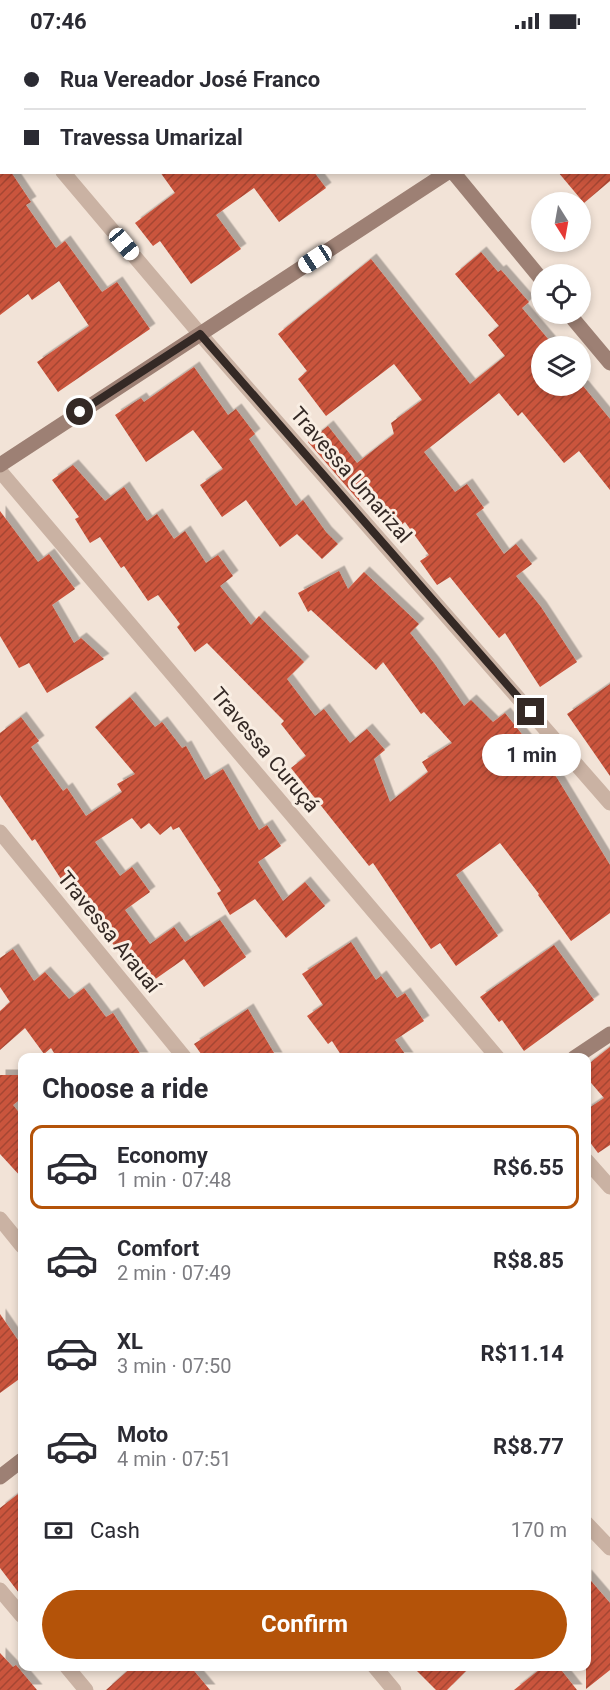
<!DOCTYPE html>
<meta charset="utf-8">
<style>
:root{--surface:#fff;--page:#f7f7f7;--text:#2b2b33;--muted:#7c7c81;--line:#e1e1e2;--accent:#b45309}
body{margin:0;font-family:Roboto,sans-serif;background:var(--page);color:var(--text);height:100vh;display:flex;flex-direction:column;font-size:22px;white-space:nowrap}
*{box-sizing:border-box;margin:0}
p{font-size:20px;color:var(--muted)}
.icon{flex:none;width:33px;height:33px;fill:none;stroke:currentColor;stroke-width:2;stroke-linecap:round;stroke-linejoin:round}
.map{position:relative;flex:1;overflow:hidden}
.sheet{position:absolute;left:18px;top:1011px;width:573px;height:618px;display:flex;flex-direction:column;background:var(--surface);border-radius:12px;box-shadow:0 3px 9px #0003}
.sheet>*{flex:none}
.top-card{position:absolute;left:0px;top:0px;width:610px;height:132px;box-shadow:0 3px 9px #0003;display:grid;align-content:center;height:132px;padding:0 24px;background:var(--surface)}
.needle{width:39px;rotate:169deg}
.controls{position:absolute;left:531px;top:150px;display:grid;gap:12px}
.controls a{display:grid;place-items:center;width:60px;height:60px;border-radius:50%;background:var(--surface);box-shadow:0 3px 9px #0003;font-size:30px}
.end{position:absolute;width:27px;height:27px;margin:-14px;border:8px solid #342925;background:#fff;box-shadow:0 0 0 3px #fff}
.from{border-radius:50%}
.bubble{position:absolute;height:42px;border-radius:21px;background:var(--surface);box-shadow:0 3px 9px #0003;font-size:20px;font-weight:700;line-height:42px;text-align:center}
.car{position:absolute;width:18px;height:36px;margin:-18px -9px;border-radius:8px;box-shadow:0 0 4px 2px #0007;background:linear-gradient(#fff 24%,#345 0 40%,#fff 0 76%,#345 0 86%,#fff 0)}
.top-card b{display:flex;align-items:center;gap:21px;height:57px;font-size:22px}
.top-card b+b{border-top:2px solid var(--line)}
.top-card i{width:15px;height:15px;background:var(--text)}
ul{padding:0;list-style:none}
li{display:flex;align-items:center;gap:18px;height:84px;margin:0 12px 9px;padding:0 12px;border:3px solid transparent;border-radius:12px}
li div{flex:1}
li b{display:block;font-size:22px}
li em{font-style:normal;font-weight:700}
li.on{border-color:var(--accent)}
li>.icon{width:54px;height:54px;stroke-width:1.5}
h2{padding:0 24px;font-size:27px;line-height:72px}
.pay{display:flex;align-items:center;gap:15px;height:66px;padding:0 24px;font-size:22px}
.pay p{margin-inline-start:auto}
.cta{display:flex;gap:12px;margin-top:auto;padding:12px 24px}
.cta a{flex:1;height:69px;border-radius:36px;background:var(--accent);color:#fff;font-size:24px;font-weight:700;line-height:69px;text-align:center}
.status{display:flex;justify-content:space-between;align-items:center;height:42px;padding:0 30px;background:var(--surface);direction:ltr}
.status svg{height:16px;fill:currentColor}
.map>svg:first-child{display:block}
.building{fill:url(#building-hatch);filter:url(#shadow)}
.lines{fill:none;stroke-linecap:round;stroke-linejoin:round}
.street{stroke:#cab2a3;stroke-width:15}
.secondary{stroke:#9d8074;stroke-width:15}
.route{stroke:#342925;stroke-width:8}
.labels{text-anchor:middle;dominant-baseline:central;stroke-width:6;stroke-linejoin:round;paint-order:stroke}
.street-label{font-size:21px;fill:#342925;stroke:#f9eee3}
</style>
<div class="status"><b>07:46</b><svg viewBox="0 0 49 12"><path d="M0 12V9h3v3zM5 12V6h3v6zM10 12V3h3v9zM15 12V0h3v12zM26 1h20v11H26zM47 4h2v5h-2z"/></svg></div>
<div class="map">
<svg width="610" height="1648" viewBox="0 0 610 1648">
<defs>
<pattern id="building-hatch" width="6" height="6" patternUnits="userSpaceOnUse" patternTransform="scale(1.5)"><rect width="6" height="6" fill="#ca543d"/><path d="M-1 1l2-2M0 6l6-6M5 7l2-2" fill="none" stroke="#a54633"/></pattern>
<filter id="shadow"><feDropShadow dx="5.5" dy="-5.5" stdDeviation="0" flood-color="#0004"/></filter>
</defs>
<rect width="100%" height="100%" fill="#f2e3d7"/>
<path class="building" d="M0,115L2,130H11L31,160L26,163L56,206L65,199L102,250L117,240L150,287L58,350L37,320L89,284L59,239L32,258L28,252L0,273Z
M160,130H314L326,146L279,180L254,146L216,173L241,207L191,242L160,199L153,204L135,181L175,151Z
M558,130H610V139L584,161Z
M481,210L498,230L501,228L529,260L522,266L554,304H542V344H583L610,377V448L579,409L564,421L522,370L518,374L499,351L424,410L455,450L467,442L484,466L476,472L504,512L516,502L532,522L516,534L541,565L577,620L540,645L505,591L499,596L450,535L437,543L420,519L429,513L405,480L399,485L372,451L360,460L308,400L328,384L357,421L394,392L391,381L422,358L394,322L326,374L298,337L307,329L278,292L371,217L470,342L505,314L488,293L499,284L455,232Z
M194,325L228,373L236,367L255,392L249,397L296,464L303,458L326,490L338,502L322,517L297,492L280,505L246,458L222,475L200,443L223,427L193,388L146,420L115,373L141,356L144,360Z
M73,423L105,459L124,445L147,479L157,472L174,497L185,489L206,521L218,513L233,534L220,544L251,583L259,574L304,620L287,637L315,674L324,667L350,701L367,687L385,708L374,717L390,760L428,730L422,720L452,701L424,670L421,672L383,620L376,628L311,568L308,570L298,551L339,529L348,547L364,530L419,582L410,591L434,621L464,664L471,658L493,680L505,671L557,736L610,823V871L571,899L538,853L539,852L500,801L456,833L498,894L456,924L440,901L431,907L373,821L369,824L291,726L306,714L281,682L284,679L207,601L195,610L177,585L180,582L158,553L148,559L124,524L121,526L100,495L90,501L75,477L79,475L52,438Z
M0,469L38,520L49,512L75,547L52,563L74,601L81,596L104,617L47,651L29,621L19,626L0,594Z
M610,642V734L567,672Z
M130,655L155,685L162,680L182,706L186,704L205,738L223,727L259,788L267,783L281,804L258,820L283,859L305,840L325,864L286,896L255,857L230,873L217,851L221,849L179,785L173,788L171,784L160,793L149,781L141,787L132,776L95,800L120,834L132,825L150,850L125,868L150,902L174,885L185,900L220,878L246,915L204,945L184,917L144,945L79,855L76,857L61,837L35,797L32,799L0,753V691L21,675L39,699L31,705L63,749L67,746L86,774L122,750L117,742L135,732L95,685Z
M351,900L376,938L381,934L397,956L405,951L424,979L395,998L408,1016H343L332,999L328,1002L307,974L323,963L302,932Z
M554,903L594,958L524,1009L502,978L499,980L480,955Z
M13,907L34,939L45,930L69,957L84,946L106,975L113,971L143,1016H57L51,1006L44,1012L25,986L0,1008V969L10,960L0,945V916Z
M248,967L277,1016H204L194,1002Z
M610,1005V1103L598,1111L586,1095V1068L604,1056L586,1035V1024Z
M0,1033H22V1056L13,1063L22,1074V1136L0,1112Z
M0,1272L22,1304V1335L0,1351Z
M22,1449V1555L0,1526V1466Z
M586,1533L610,1561V1628L586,1647Z
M0,1611L13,1625L16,1623L37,1648H0Z
M133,1624H190L210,1648H106Z
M412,1624H471L447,1648H436Z
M544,1624H558L577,1648H514Z"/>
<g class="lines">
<path class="street" d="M609,22L610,21
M0,56L2,58
M63,130L200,292L610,761
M0,429L498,1016
M0,790L185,1016
M586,1118L610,1145
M0,1177L22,1204
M586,1481L610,1506
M0,1548L22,1574
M66,1624L86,1648
M374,1624L394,1648"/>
<path class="secondary" d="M349,0L350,2
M453,130L542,238
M569,272L610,321
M0,423L448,130
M574,1016L610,992
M0,1435L22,1418"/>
</g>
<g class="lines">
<path class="route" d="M80,370L200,292L531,670"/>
</g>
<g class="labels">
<g class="street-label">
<text transform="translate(351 433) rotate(49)">Travessa Umarizal</text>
<text transform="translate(265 708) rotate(50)">Travessa Curuçá</text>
<text transform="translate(109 890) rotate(51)">Travessa Arauaí</text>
</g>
</g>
</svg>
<div class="controls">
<a><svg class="needle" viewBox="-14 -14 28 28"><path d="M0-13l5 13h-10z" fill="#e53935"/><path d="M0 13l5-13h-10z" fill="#7c7c81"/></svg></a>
<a><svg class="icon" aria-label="locate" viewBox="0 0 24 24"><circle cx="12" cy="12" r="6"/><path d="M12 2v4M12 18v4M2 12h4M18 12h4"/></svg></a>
<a><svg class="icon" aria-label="layers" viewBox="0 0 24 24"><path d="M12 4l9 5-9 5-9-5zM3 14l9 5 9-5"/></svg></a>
</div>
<i class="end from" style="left:80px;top:370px"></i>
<i class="end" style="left:531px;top:670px"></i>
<div class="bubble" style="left:482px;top:692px;width:99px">1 min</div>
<i class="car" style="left:124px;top:202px;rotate:140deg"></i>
<i class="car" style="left:315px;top:217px;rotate:237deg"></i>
<div class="top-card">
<b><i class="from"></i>Rua Vereador José Franco</b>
<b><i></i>Travessa Umarizal</b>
</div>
<section class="sheet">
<h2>Choose a ride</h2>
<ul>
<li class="on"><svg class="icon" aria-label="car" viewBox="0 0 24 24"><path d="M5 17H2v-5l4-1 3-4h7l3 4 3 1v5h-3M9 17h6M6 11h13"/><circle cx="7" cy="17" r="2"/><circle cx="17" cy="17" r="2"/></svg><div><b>Economy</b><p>1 min · 07:48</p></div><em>R$6.55</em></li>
<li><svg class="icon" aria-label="car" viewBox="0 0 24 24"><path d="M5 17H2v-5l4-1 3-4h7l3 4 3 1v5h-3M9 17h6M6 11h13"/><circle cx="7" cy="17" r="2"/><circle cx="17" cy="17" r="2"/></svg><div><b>Comfort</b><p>2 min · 07:49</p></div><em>R$8.85</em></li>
<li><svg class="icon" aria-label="car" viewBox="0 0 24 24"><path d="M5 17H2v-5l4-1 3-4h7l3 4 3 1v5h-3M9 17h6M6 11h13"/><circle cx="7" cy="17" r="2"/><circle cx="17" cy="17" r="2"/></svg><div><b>XL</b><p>3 min · 07:50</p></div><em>R$11.14</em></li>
<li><svg class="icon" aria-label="car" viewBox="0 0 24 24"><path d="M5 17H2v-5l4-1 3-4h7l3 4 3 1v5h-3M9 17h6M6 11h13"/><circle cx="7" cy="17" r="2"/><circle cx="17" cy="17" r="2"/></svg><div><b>Moto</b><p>4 min · 07:51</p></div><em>R$8.77</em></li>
</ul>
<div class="pay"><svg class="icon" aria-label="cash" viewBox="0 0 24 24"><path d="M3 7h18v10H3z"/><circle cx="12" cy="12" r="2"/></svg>Cash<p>170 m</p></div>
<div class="cta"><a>Confirm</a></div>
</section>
</div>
